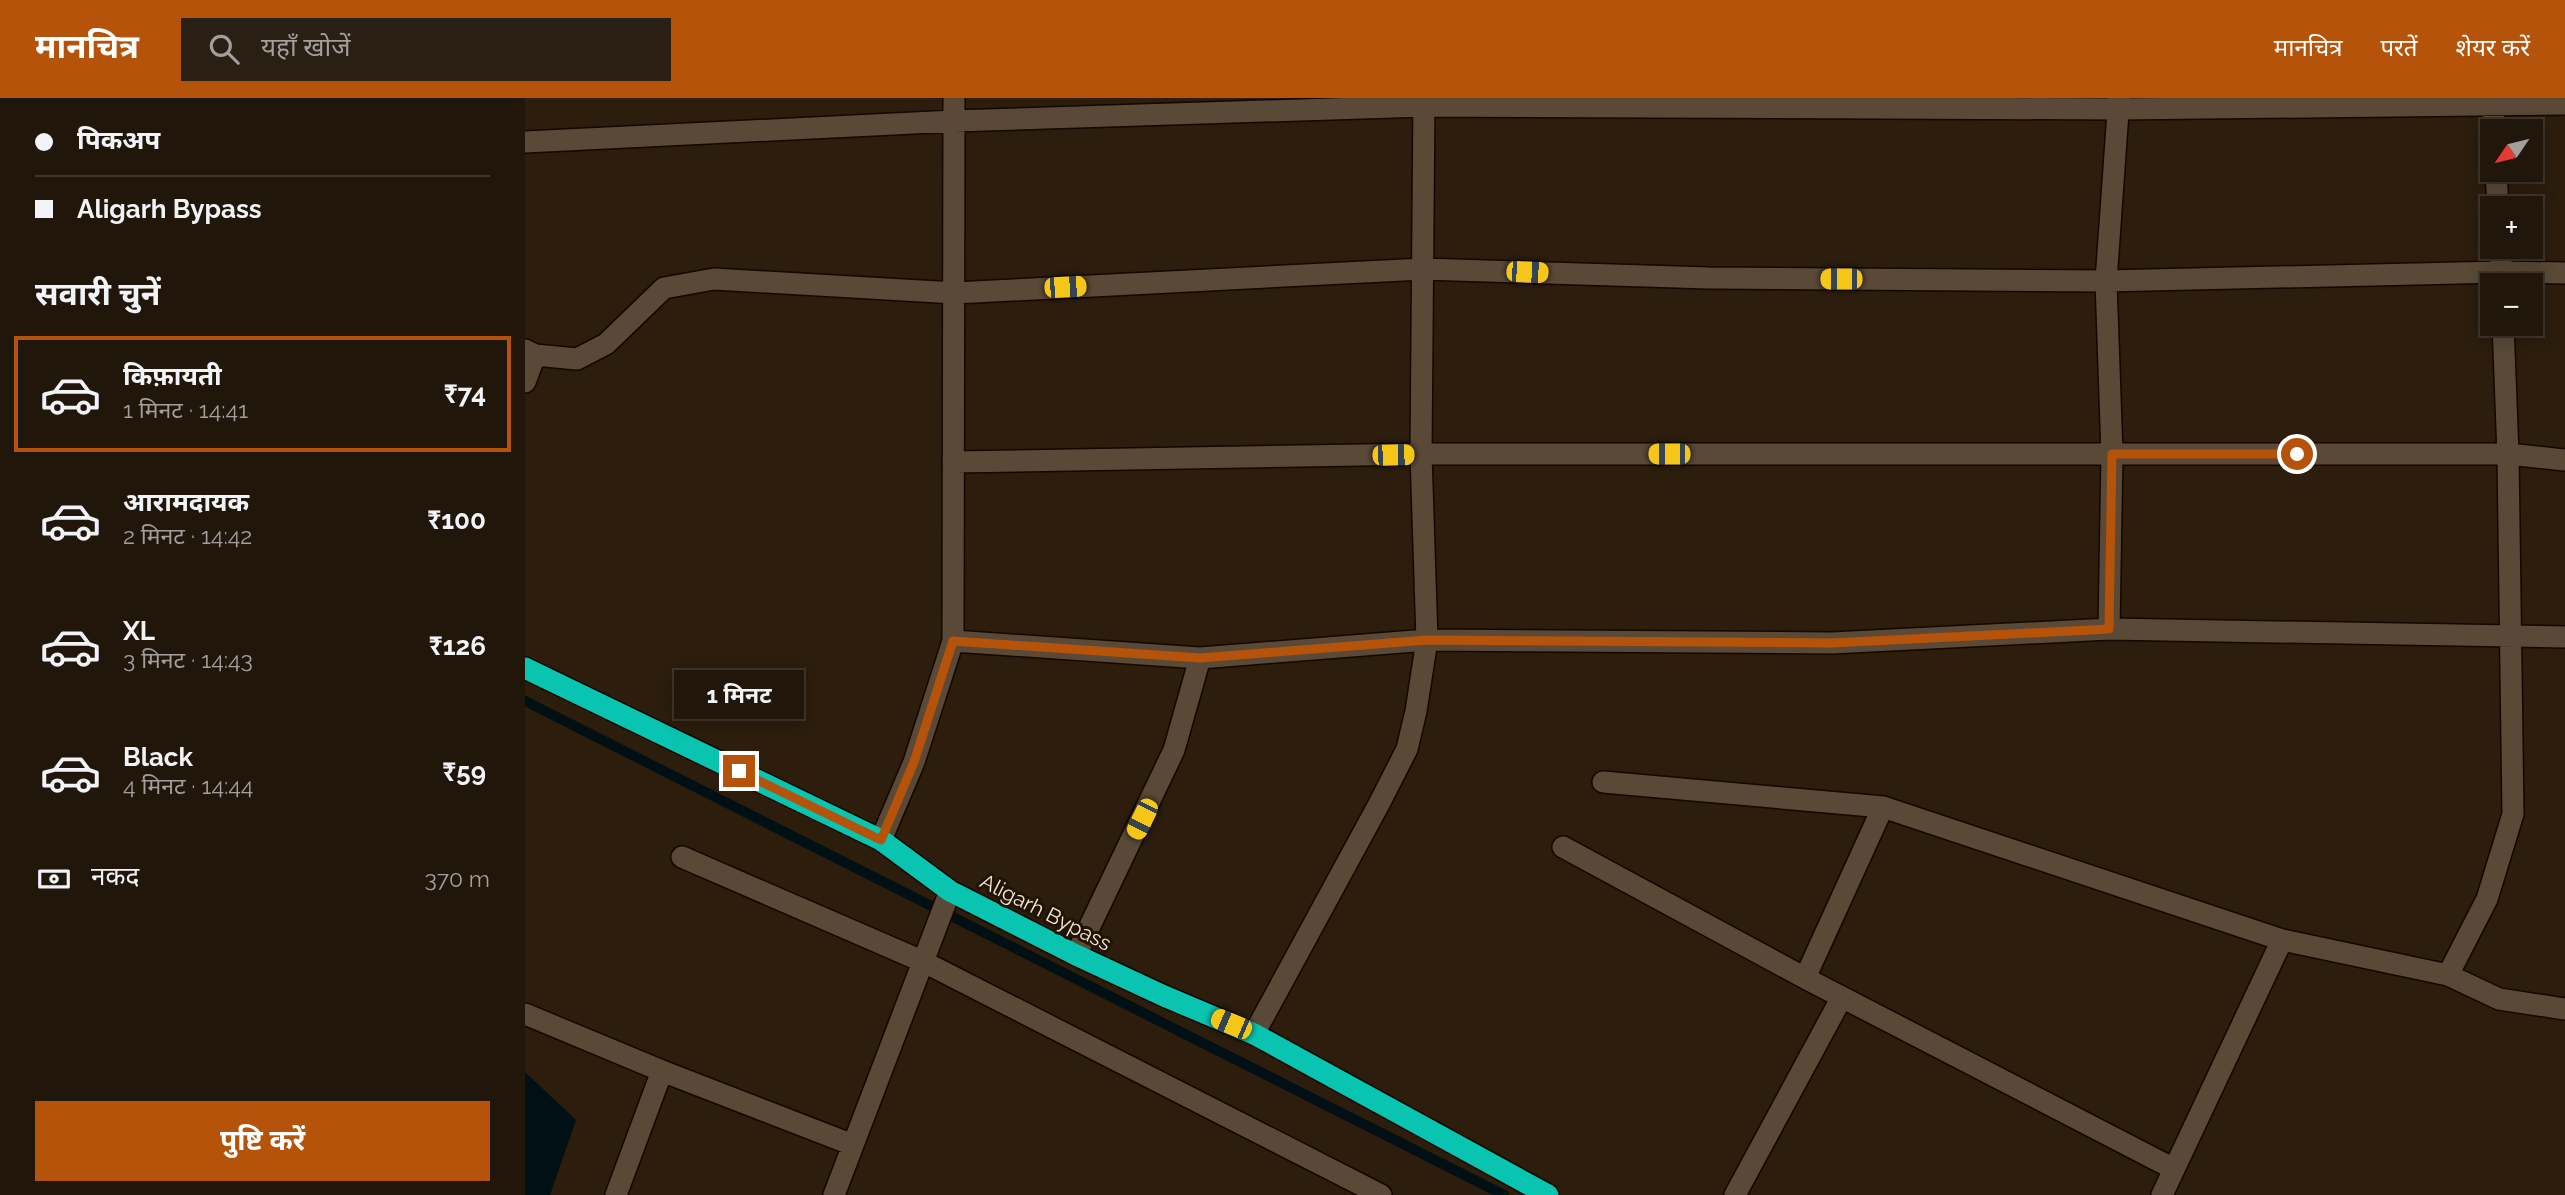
<!DOCTYPE html>
<html lang="hi">
<meta charset="utf-8">
<style>
:root{--surface:#21160a;--page:#291f13;--text:#f1f3f6;--muted:#a29f9c;--line:#3e352b;--accent:#b45309}
body{margin:0;font-family:Raleway,"Noto Sans Devanagari",sans-serif;background:var(--page);color:var(--text);height:100vh;display:flex;flex-direction:column;font-size:26px;white-space:nowrap}
*{box-sizing:border-box;margin:0}
p{font-size:23px;color:var(--muted)}
.icon{flex:none;width:38px;height:38px;fill:none;stroke:currentColor;stroke-width:2;stroke-linecap:round;stroke-linejoin:round}
.map{position:relative;flex:1;overflow:hidden}
.side{display:flex;flex-direction:column;background:var(--surface);width:525px}
.side>*{flex:none}
.hud{display:grid;align-content:center;height:154px;padding:0 35px;background:var(--surface)}
.needle{width:46px;rotate:235deg}
.controls{position:absolute;left:1955px;top:21px;display:grid;gap:14px}
.controls a{display:grid;place-items:center;width:63px;height:63px;border-radius:0px;background:var(--surface);box-shadow:0 4px 18px #0003,0 0 0 2px var(--line);font-size:35px}
.end{position:absolute;width:32px;height:32px;margin:-16px;border:9px solid #b45309;background:#fff;box-shadow:0 0 0 4px #fff}
.from{border-radius:50%}
.bubble{position:absolute;height:49px;border-radius:0px;background:var(--surface);box-shadow:0 4px 18px #0003,0 0 0 2px var(--line);font-size:23px;font-weight:700;line-height:49px;text-align:center}
.car{position:absolute;width:21px;height:42px;margin:-21px -10px;border-radius:9px;box-shadow:0 0 5px 2px #0007;background:linear-gradient(#f5c518 24%,#345 0 40%,#f5c518 0 76%,#345 0 86%,#f5c518 0)}
.hud b{display:flex;align-items:center;gap:24px;height:66px;font-size:26px}
.hud b+b{border-top:2px solid var(--line)}
.hud i{width:18px;height:18px;background:var(--text)}
ul{padding:0;list-style:none}
li{display:flex;align-items:center;gap:21px;height:116px;margin:0 14px 10px;padding:0 21px;border:4px solid transparent;border-radius:0px}
li div{flex:1}
li b{display:block;font-size:26px}
li em{font-style:normal;font-weight:700}
li.on{border-color:var(--accent)}
li>.icon{width:63px;height:63px;stroke-width:1.5}
h2{padding:0 35px;font-size:32px;line-height:84px}
.pay{display:flex;align-items:center;gap:18px;height:77px;padding:0 35px;font-size:26px}
.pay p{margin-inline-start:auto}
.action{display:flex;gap:14px;margin-top:auto;padding:14px 35px}
.action a{flex:1;height:80px;border-radius:0px;background:var(--accent);color:#fff;font-size:28px;font-weight:700;line-height:80px;text-align:center}
header{display:flex;align-items:center;gap:42px;box-sizing:border-box;height:98px;padding:0 35px;background:var(--accent);color:#fff}
header strong{font-size:33px}
nav{display:flex;gap:38px;margin-inline-start:auto;font-size:24px}
.search{width:490px;height:63px;background:var(--page);display:flex;align-items:center;gap:18px;box-sizing:border-box;padding:0 24px;border-radius:0px;color:var(--muted);font-size:26px}
main{display:flex;flex:1;min-height:0}
.map>svg:first-child{display:block}
.water{fill:#001015}
.lines{fill:none;stroke-linecap:round;stroke-linejoin:round}
.stream{stroke:#001015;stroke-width:10}
.street-casing{stroke:#140700;stroke-width:24}
.highway-casing{stroke:#140700;stroke-width:24}
.street{stroke:#5a4937;stroke-width:21}
.highway{stroke:#09c4b0;stroke-width:21}
.route{stroke:#b45309;stroke-width:9}
.labels{text-anchor:middle;dominant-baseline:central;stroke-width:6;stroke-linejoin:round;paint-order:stroke}
.street-label{font-size:21px;fill:#f2e8dd;stroke:#221404}
</style>
<header>
<strong>मानचित्र</strong>
<div class="search"><svg class="icon" aria-label="search" viewBox="0 0 24 24"><circle cx="10" cy="10" r="6"/><path d="M15 15l6 6"/></svg>यहाँ खोजें</div>
<nav><a>मानचित्र</a><a>परतें</a><a>शेयर करें</a></nav>
</header>
<main>
<section class="side">
<div class="hud">
<b><i class="from"></i>पिकअप</b>
<b><i></i>Aligarh Bypass</b>
</div>
<h2>सवारी चुनें</h2>
<ul>
<li class="on"><svg class="icon" aria-label="car" viewBox="0 0 24 24"><path d="M5 17H2v-5l4-1 3-4h7l3 4 3 1v5h-3M9 17h6M6 11h13"/><circle cx="7" cy="17" r="2"/><circle cx="17" cy="17" r="2"/></svg><div><b>किफ़ायती</b><p>1 मिनट · 14:41</p></div><em>₹74</em></li>
<li><svg class="icon" aria-label="car" viewBox="0 0 24 24"><path d="M5 17H2v-5l4-1 3-4h7l3 4 3 1v5h-3M9 17h6M6 11h13"/><circle cx="7" cy="17" r="2"/><circle cx="17" cy="17" r="2"/></svg><div><b>आरामदायक</b><p>2 मिनट · 14:42</p></div><em>₹100</em></li>
<li><svg class="icon" aria-label="car" viewBox="0 0 24 24"><path d="M5 17H2v-5l4-1 3-4h7l3 4 3 1v5h-3M9 17h6M6 11h13"/><circle cx="7" cy="17" r="2"/><circle cx="17" cy="17" r="2"/></svg><div><b>XL</b><p>3 मिनट · 14:43</p></div><em>₹126</em></li>
<li><svg class="icon" aria-label="car" viewBox="0 0 24 24"><path d="M5 17H2v-5l4-1 3-4h7l3 4 3 1v5h-3M9 17h6M6 11h13"/><circle cx="7" cy="17" r="2"/><circle cx="17" cy="17" r="2"/></svg><div><b>Black</b><p>4 मिनट · 14:44</p></div><em>₹59</em></li>
</ul>
<div class="pay"><svg class="icon" aria-label="cash" viewBox="0 0 24 24"><path d="M3 7h18v10H3z"/><circle cx="12" cy="12" r="2"/></svg>नकद<p>370 m</p></div>
<div class="action"><a>पुष्टि करें</a></div>
</section>
<div class="map">
<svg width="2040" height="1097" viewBox="0 0 2040 1097">
<rect width="100%" height="100%" fill="#2c1d0d"/>
<path class="water" d="M0,974L51,1022L25,1097H0Z"/>
<g class="lines">
<path class="stream" d="M0,603L979,1097"/>
<g class="street-casing">
<path id="street" d="M1968,0L1969,33
M0,44L429,23L899,8L1595,11L2040,6
M1971,72L1973,110
M1975,149L1977,185
M0,252L10,257L52,261L81,246L139,190L189,181L430,195L898,171L1184,180L1581,183L1976,174L2040,175
M0,284L10,257
M428,364L896,356H1983L2040,362
M1584,531L1587,356L1581,183L1594,0
M428,543L675,560L902,542L1307,545L1584,531L2040,539
M1078,684L1358,709L1757,842L1923,877L1974,901L2040,911
M356,742L389,664L428,543L429,0
M1038,749L1280,880L1649,1071
M157,759L399,864L856,1097
M551,857L649,652L675,560
M1923,877L1962,801L1988,716L1983,356L1978,226
M1280,880L1358,709
M0,916L137,973L91,1097
M729,936L854,706L882,651L891,613L902,542L896,356L899,0
M137,973L328,1047
M309,1097L425,793
M1210,1097L1317,899
M1637,1097L1757,842"/>
</g>
<g class="highway-casing">
<path id="highway" d="M0,570L356,742L425,793L551,857L639,898L729,936L1023,1097"/>
</g>
<use href="#street" class="street"/>
<use href="#highway" class="highway"/>
</g>
<g class="lines">
<path class="route" d="M214,673L356,742L389,664L428,543L675,560L902,542L1307,545L1584,531L1587,356H1772"/>
</g>
<g class="labels">
<g class="street-label">
<text transform="translate(521 814) rotate(27)">Aligarh Bypass</text>
</g>
</g>
</svg>
<div class="controls">
<a><svg class="needle" viewBox="-14 -14 28 28"><path d="M0-13l5 13h-10z" fill="#e53935"/><path d="M0 13l5-13h-10z" fill="#a29f9c"/></svg></a>
<a>+</a>
<a>−</a>
</div>
<i class="end from" style="left:1772px;top:356px"></i>
<i class="end" style="left:214px;top:673px"></i>
<div class="bubble" style="left:149px;top:572px;width:130px">1 मिनट</div>
<i class="car" style="left:1002px;top:174px;rotate:92deg"></i>
<i class="car" style="left:1316px;top:181px;rotate:270deg"></i>
<i class="car" style="left:540px;top:189px;rotate:87deg"></i>
<i class="car" style="left:1144px;top:356px;rotate:270deg"></i>
<i class="car" style="left:868px;top:357px;rotate:89deg"></i>
<i class="car" style="left:617px;top:721px;rotate:206deg"></i>
<i class="car" style="left:706px;top:926px;rotate:293deg"></i>
</div>
</main>
